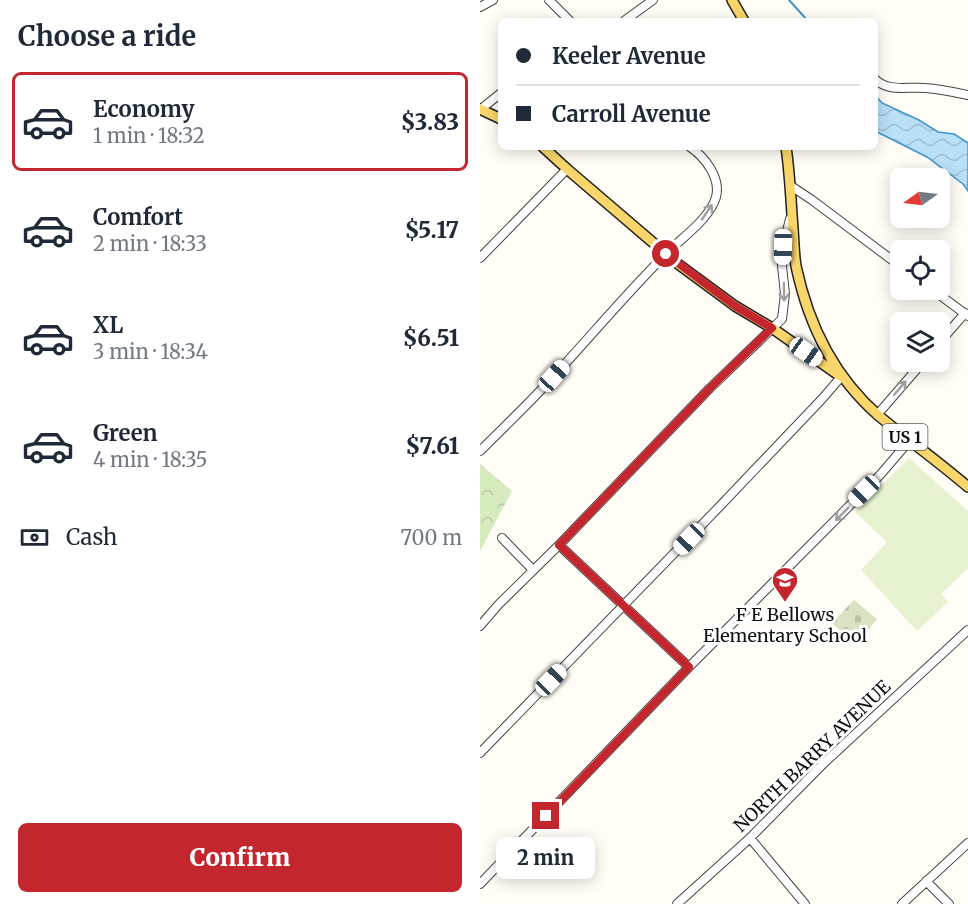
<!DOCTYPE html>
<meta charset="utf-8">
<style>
:root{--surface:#fff;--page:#f6f6f7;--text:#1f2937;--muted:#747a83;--line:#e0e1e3;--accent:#c4262e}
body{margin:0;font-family:Merriweather,serif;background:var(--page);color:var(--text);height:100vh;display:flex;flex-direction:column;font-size:22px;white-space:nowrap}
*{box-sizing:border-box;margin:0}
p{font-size:20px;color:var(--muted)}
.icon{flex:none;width:33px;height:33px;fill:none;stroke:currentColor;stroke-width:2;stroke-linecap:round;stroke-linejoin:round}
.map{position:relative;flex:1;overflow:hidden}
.side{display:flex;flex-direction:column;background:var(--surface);width:480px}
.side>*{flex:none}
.guide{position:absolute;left:18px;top:18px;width:380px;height:132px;border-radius:9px;box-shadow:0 3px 15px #0003;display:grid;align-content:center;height:132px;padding:0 18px;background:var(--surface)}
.needle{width:39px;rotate:256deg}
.buttons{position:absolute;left:410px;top:168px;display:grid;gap:12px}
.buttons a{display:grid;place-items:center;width:60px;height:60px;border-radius:9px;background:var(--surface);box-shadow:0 3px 15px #0003;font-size:30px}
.end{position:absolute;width:27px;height:27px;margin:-14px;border:8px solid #c4262e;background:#fff;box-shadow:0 0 0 3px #fff}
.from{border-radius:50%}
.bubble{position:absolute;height:42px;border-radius:9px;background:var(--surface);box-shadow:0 3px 15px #0003;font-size:20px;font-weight:800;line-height:42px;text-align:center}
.car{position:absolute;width:18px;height:36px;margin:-18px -9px;border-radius:8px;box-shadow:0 0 4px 2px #0007;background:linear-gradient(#fff 24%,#345 0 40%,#fff 0 76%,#345 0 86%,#fff 0)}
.guide b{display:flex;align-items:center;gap:21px;height:57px;font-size:22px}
.guide b+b{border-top:2px solid var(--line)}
.guide i{width:15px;height:15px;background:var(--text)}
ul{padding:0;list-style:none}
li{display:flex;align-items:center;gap:18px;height:99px;margin:0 12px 9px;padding:0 6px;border:3px solid transparent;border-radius:9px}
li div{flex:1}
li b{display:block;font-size:22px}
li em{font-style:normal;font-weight:800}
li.selected{border-color:var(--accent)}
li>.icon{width:54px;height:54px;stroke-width:1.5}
h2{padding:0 18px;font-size:27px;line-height:72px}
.pay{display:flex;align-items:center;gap:15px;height:66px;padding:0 18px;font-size:22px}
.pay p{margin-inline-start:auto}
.button{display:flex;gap:12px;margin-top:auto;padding:12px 18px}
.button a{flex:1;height:69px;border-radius:9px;background:var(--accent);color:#fff;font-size:24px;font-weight:800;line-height:69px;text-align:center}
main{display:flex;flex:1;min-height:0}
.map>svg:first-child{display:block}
.cemetery{fill:url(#cemetery-stones)}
.park{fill:url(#park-crowns)}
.pitch{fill:#e6f2cf}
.water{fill:url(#water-waves);stroke:#3f96cf;stroke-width:1.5}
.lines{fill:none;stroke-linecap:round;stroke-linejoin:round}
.stream{stroke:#3f96cf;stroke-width:2}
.minor-casing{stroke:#444;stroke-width:10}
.major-casing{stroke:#222;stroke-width:12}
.minor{stroke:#fff;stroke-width:8}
.major{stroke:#f9d66b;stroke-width:9}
.oneway{stroke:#a0a0a0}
.route{stroke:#c4262e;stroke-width:8}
.labels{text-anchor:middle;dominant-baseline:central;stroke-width:6;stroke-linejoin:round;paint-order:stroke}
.shield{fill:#fff;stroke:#585858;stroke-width:1.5}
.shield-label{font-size:16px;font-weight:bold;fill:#111}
.poi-label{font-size:18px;fill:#111;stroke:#fff}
.street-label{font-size:18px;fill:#111;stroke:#fff}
</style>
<main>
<section class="side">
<h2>Choose a ride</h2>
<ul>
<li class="selected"><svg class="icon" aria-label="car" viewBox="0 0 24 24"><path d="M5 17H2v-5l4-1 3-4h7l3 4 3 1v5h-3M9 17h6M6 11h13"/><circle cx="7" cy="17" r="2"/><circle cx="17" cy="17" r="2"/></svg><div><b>Economy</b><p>1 min · 18:32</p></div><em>$3.83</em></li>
<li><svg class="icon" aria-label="car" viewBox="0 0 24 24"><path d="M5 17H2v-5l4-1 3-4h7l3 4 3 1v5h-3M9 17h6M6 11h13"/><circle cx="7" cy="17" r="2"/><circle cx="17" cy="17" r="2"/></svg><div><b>Comfort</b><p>2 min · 18:33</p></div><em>$5.17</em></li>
<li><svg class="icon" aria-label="car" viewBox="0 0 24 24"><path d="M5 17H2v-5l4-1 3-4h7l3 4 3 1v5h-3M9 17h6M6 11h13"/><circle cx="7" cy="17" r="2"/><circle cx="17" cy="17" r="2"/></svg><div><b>XL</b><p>3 min · 18:34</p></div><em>$6.51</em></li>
<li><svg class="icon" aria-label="car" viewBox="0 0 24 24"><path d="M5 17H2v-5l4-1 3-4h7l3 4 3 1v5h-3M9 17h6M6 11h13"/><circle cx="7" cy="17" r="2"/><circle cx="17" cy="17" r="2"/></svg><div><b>Green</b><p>4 min · 18:35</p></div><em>$7.61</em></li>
</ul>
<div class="pay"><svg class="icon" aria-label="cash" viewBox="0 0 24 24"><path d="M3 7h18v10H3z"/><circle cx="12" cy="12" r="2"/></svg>Cash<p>700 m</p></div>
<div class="button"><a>Confirm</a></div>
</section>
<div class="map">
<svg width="488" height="904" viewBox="0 0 488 904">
<defs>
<pattern id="cemetery-stones" width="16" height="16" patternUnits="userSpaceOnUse" patternTransform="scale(1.5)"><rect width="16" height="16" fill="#d9e3c4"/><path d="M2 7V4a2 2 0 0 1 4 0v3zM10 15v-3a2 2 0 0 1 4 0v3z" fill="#b9c2a7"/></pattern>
<pattern id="park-crowns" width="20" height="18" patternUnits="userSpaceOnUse" patternTransform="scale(1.5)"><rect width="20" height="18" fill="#d5ebbd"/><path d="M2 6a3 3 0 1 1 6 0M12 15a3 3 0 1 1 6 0" fill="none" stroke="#b6c8a1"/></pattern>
<pattern id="water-waves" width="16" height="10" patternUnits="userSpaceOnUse" patternTransform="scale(1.5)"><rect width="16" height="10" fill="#b9e0f7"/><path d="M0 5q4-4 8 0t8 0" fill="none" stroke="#9ebfd3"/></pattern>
</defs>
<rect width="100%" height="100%" fill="#fffdf5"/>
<path class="cemetery" d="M374,600L397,619L376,644L352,623Z"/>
<path class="park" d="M0,464L32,491L0,551Z"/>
<path class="pitch" d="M429,458L488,511V568L461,594L468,602L437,631L381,570L407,542L375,512Z"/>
<path class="water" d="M395,95L402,103L439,120L458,132L474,134L488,143V191L483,184L447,157L395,131Z"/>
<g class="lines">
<path class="stream" d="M309,0L328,21"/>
<g class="minor-casing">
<path id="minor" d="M69,0L90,21
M0,7L13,0
M144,21L173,0
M394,78C407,93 428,86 445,88C459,89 474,92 488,95
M1,109L21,93
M311,186L332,200L420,266
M0,258L87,169
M453,290L488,316
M459,343L485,313
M397,415L443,362
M0,451C19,432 39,413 58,393C101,348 141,299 185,255C200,239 230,219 236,197C241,178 225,157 210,147
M22,538L53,570
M79,545L209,667
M0,626L19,604L79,545L230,388L302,319L305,294L302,266L303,247L310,219
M0,753L241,505L342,399L361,377
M270,838L325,904
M446,881L469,904
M0,884L209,667L400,475L430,440
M197,904L270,838L344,763L488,630
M422,904L488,843"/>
</g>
<g class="major-casing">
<path id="major" d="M252,0L264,21
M0,109L21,119
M63,147L87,169L198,264L255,306L292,328L360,376
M306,147C310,174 311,202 313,229C314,241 314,254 316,266C328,323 354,377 399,416C428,440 459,462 488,487"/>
</g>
<use href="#minor" class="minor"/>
<use href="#major" class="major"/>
</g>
<defs><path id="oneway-shaft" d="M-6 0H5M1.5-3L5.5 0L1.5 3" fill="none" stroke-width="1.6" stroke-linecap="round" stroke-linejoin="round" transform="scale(1.5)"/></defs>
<g class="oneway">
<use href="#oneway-shaft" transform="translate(227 212) rotate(-56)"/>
<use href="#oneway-shaft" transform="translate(304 292) rotate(89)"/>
<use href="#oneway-shaft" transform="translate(420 388) rotate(-49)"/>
<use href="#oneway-shaft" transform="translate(362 514) rotate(135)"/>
</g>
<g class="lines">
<path class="route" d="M66,816L209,667L79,545L230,388L292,328L255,306L186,254"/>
</g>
<defs>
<g id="school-pin" transform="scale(1.35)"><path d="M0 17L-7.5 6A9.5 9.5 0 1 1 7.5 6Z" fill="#c4262e" stroke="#fff"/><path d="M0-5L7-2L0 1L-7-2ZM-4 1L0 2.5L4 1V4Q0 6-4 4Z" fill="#fff"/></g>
</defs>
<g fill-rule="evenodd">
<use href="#school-pin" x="305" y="580"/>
</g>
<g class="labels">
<rect class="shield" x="402.5" y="424" width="45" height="26" rx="4.5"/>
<g class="shield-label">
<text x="425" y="437">US 1</text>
</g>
<g class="poi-label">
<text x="305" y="614">F E Bellows<tspan x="305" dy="21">Elementary School</tspan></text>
</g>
<g class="street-label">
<text transform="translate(332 756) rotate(-44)">NORTH BARRY AVENUE</text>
</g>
</g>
</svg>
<div class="buttons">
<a><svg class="needle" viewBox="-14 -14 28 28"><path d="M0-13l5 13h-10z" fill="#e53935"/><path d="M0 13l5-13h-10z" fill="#747a83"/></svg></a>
<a><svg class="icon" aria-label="locate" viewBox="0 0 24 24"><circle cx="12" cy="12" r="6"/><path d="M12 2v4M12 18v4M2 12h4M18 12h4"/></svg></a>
<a><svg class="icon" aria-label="layers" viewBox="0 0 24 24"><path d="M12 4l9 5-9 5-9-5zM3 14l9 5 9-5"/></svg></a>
</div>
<i class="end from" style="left:186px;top:254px"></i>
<i class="end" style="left:66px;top:816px"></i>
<div class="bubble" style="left:16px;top:837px;width:99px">2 min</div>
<i class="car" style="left:303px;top:247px;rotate:181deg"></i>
<i class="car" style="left:326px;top:352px;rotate:125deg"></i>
<i class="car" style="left:74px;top:376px;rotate:42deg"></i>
<i class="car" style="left:384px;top:491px;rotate:225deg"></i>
<i class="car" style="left:209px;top:539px;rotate:224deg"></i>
<i class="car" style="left:71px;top:680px;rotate:44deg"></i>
<div class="guide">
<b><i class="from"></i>Keeler Avenue</b>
<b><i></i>Carroll Avenue</b>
</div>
</div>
</main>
